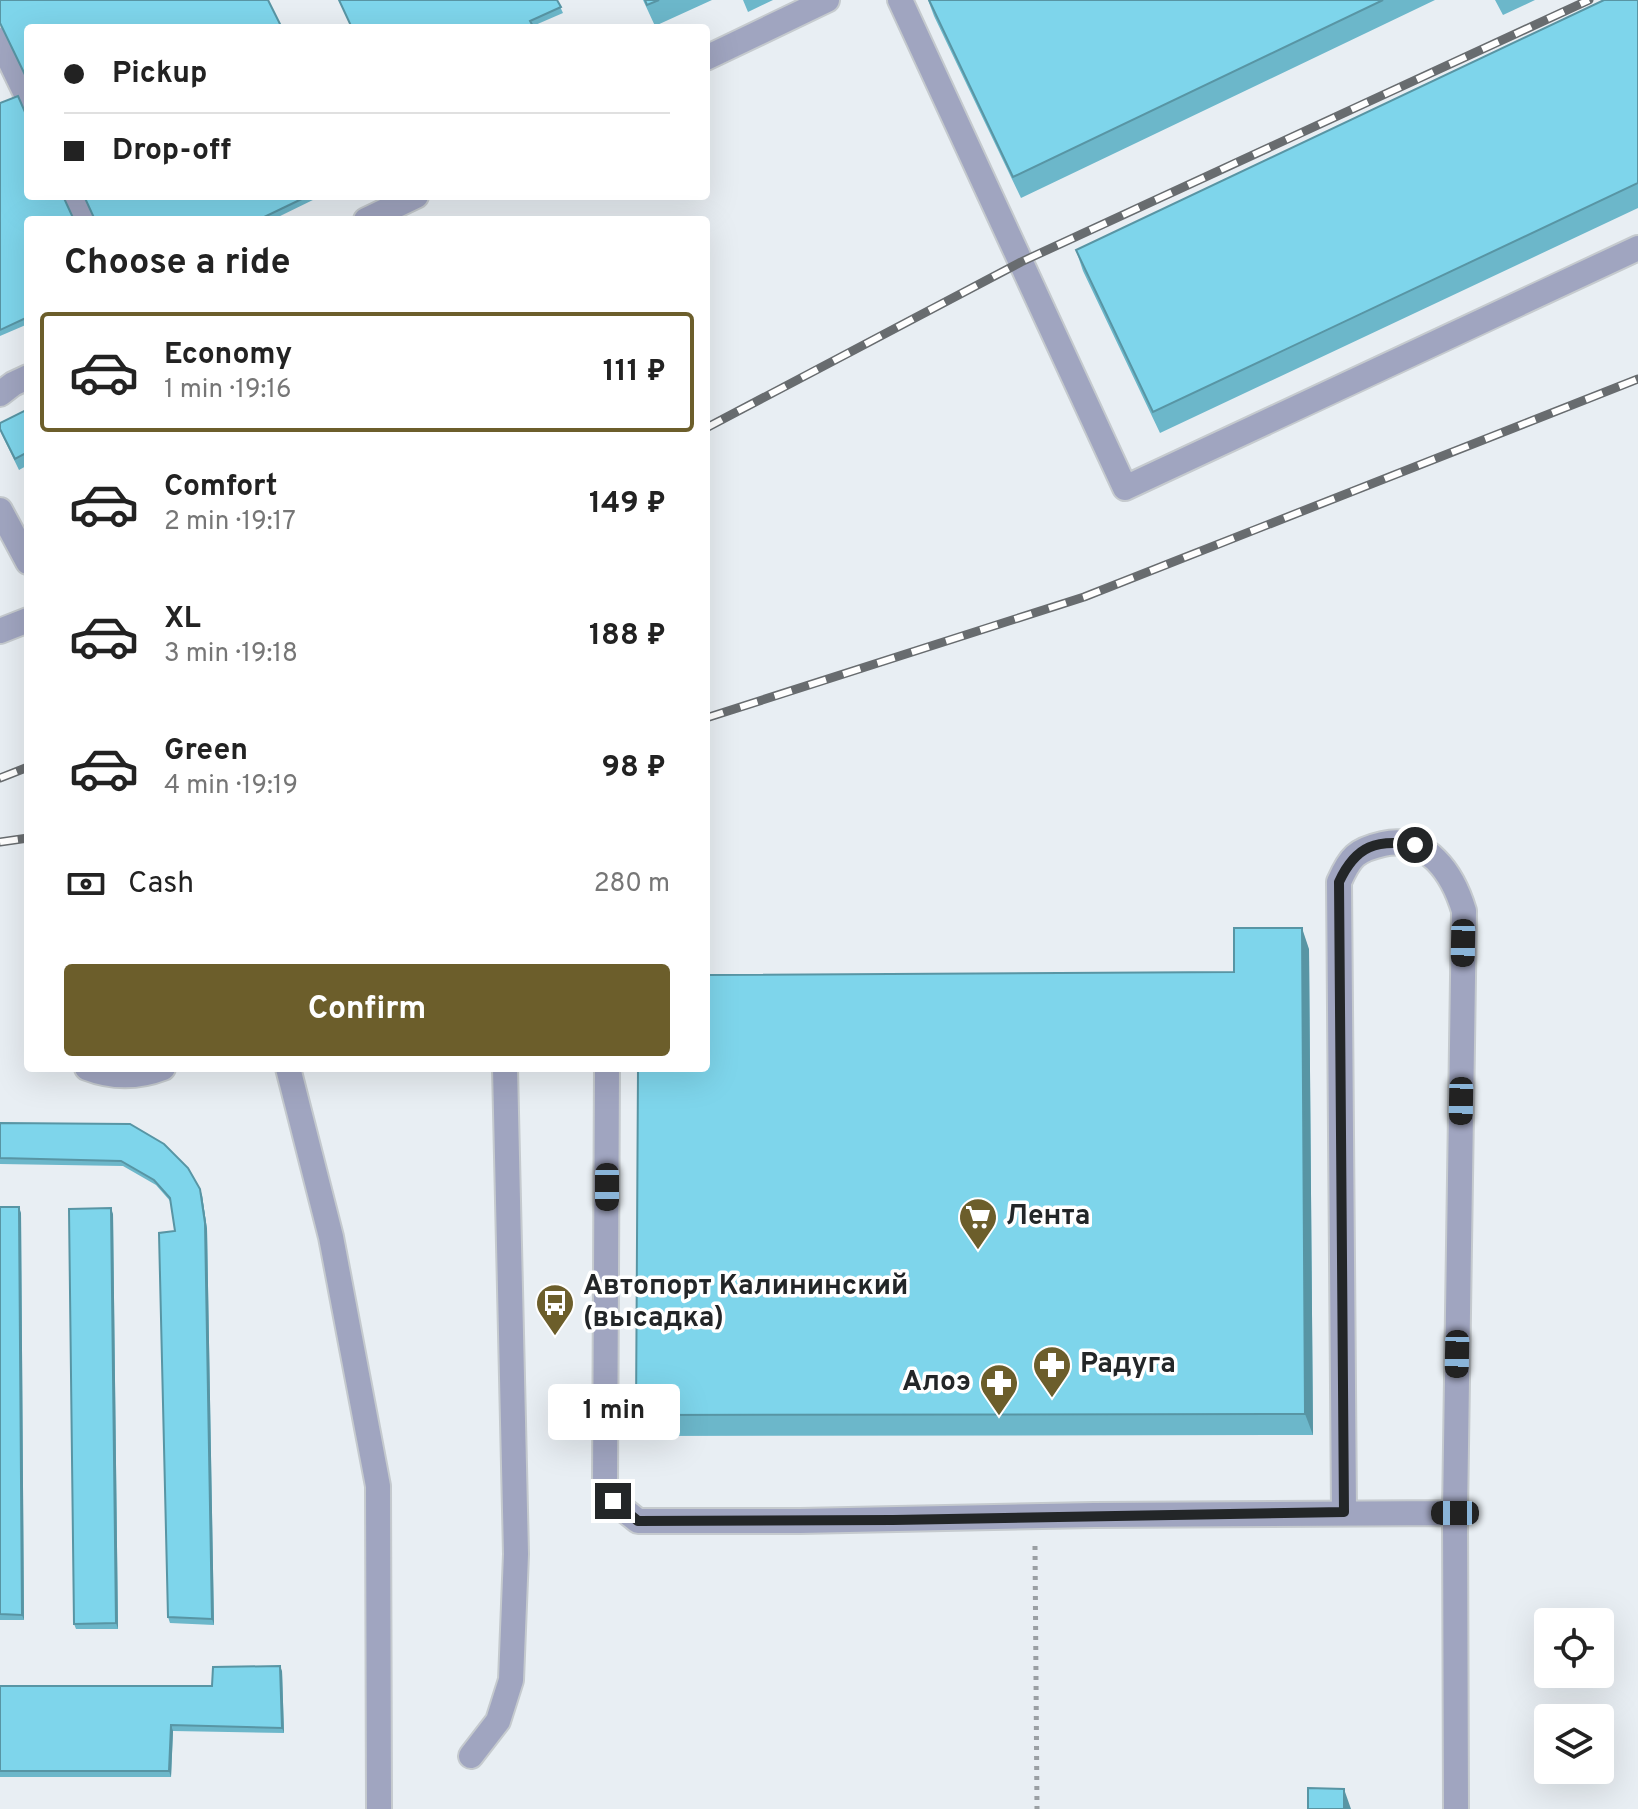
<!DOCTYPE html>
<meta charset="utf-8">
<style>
:root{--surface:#fff;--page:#f2f2f2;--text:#222;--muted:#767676;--line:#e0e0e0;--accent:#6c5e2b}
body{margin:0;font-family:Overpass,sans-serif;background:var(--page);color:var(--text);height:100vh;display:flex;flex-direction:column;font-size:30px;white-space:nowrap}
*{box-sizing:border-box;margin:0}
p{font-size:26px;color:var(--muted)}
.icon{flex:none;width:44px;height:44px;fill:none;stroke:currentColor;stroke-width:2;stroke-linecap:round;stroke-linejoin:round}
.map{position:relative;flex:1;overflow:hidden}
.details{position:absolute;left:24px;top:216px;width:686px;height:856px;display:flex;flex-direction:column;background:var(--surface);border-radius:8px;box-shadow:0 8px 32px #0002}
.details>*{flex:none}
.top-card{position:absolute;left:24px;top:24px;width:686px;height:176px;border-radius:8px;box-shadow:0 8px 32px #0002;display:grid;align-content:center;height:176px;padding:0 40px;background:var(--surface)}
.fabs{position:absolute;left:1534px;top:1608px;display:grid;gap:16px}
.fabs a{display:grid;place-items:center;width:80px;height:80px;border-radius:8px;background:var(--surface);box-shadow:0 8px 32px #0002;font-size:40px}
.end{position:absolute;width:36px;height:36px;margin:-18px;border:10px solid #232628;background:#fff;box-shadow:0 0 0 4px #fff}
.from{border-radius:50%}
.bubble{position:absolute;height:56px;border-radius:8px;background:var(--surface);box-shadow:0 8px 32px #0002;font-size:26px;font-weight:700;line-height:56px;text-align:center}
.car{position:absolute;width:24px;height:48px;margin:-24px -12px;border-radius:10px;box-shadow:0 0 6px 2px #0007;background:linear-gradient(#222 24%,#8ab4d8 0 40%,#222 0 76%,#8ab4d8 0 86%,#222 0)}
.top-card b{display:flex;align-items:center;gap:28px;height:76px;font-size:30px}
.top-card b+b{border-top:2px solid var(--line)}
.top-card i{width:20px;height:20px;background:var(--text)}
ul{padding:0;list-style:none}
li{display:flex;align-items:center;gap:24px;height:120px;margin:0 16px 12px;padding:0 24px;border:4px solid transparent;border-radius:8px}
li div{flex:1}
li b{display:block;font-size:30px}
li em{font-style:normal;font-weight:700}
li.selected{border-color:var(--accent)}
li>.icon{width:72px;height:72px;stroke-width:1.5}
h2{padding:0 40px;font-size:36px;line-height:96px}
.pay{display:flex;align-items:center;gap:20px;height:88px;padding:0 40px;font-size:30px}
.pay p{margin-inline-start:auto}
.action{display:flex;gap:16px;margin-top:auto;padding:16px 40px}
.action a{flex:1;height:92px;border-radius:8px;background:var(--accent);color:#fff;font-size:32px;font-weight:700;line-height:92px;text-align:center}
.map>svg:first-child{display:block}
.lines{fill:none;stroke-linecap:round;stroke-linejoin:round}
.minor-casing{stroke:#c5cace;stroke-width:28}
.path{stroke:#9a9fa3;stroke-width:5;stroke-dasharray:4 6;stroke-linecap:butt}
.minor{stroke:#a0a5c0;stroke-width:24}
.rail-casing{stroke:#686c6f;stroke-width:9}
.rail{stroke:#fff;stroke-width:6;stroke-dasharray:18;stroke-linecap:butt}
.wall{fill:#6cb7ca}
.shaded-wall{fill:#5895a4}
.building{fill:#7ed5eb;stroke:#5895a4;stroke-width:2}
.route{stroke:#232628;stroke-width:10}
.labels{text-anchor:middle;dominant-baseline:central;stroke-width:7;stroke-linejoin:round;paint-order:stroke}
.poi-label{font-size:28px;font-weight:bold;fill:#232628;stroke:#fff;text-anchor:start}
</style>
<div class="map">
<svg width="1638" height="1809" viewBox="0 0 1638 1809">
<rect width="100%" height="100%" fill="#e8eef3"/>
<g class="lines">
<g class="minor-casing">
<path id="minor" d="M900,0L1125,488L1638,248
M0,40L28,98
M706,58L827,0
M76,196L87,220
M366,220L416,196
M0,394L13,384L28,377
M0,510L28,562
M0,631L28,620
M87,1068C113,1078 137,1078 163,1068
M288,1068L331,1237L378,1486L379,1809
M607,1068L605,1485L613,1501L638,1521H800L1094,1515L1455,1513
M1344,1512L1339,882C1350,857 1356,850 1383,844C1427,834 1453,874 1464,911L1455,1513L1456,1809
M471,1756L498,1721L511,1680L516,1554L505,1068"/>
</g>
<path class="path" d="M1035,1546L1037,1809"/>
<use href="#minor" class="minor"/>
<g class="rail-casing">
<path id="rail" d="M706,428L1021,262L1589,0
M706,718L1084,597L1638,379
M0,778L28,767
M0,842L28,838"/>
</g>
<use href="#rail" class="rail"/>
</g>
<path class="wall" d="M557,0L563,13L533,26L352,28Z
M643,0H712L655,26Z
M743,0H773L748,12Z
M928,0H1435L1021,198L934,16Z
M1495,0H1535L1503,15Z
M1638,0V208L1160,433L1083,271L1076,250Z
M0,103L28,220V324L0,336Z
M83,196H321L272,220H95Z
M28,409V465L19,470L2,435L0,430V423Z
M1309,949L1313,1435L644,1436L636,1415L1234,972Z
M0,1123L130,1124L202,1195L207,1229L214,1625L170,1623L168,1617L175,1231L171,1202L156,1185L123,1166L0,1164Z
M0,1207L21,1213L24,1620H0Z
M113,1214L118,1629H76L74,1624Z
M282,1671L284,1733L173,1731L171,1777H0V1686H212Z"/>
<path class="shaded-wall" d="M1302,928L1309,949L1313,1435L1305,1414Z
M200,1189L202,1195L207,1229L214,1625L212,1619Z
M19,1207L21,1213L24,1620L22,1615Z
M111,1208L113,1214L118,1629L116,1623Z
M280,1666L282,1671L284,1733L282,1728Z
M171,1725L173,1731L171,1777L169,1771Z
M1344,1789L1351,1809H1344Z"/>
<path class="building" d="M0,0H268L282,28H28V81L0,23Z
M339,0H557L561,7L530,21L534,28H352Z
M645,0H659L647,5Z
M929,0H1383L1013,177Z
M1604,0H1638V183L1153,412L1076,250Z
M18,96L28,119V196H63L74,220H28V317L0,330V103Z
M84,196H308L258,220H95Z
M28,409V452L15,459L0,429V423Z
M1234,928H1302L1305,1414L636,1415L638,1068H706V975L1234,972Z
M0,1123L130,1124L164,1144L188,1168L200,1189L205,1223L212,1619L168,1617L159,1233L175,1231L170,1198L154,1180L121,1161L0,1158Z
M0,1207H19L22,1615L0,1614Z
M111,1208L116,1623L74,1624L69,1209Z
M280,1666L282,1728L171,1725L169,1771H0V1686H212L213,1667Z
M1308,1788L1344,1789V1809H1308Z"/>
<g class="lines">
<path class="route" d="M613,1501L638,1521L893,1520L1344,1512L1339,882C1356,845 1377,839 1415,845"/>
</g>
<defs>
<g id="supermarket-pin" transform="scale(2)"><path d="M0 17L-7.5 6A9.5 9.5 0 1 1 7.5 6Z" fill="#6c5e2b" stroke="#fff"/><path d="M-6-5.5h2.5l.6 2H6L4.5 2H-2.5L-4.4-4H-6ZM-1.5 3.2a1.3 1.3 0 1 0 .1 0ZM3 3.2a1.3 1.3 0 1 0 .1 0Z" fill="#fff"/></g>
<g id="bus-pin" transform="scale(2)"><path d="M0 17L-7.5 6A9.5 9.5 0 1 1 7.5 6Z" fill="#6c5e2b" stroke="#fff"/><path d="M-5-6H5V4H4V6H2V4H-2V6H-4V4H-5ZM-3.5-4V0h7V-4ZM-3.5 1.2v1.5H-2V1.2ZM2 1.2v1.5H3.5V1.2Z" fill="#fff"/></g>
<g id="pharmacy-pin" transform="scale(2)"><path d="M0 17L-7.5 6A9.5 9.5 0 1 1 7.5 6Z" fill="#6c5e2b" stroke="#fff"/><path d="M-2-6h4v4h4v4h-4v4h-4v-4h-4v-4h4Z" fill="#fff"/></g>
</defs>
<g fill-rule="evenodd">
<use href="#supermarket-pin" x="978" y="1217"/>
<use href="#bus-pin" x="555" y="1303"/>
<use href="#pharmacy-pin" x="1052" y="1365"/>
<use href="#pharmacy-pin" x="999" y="1383"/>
</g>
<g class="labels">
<g class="poi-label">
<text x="1006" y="1217">Лента</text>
<text x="583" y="1287">Автопорт Калининский<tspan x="583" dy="32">(высадка)</tspan></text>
<text x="1080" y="1365">Радуга</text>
<text x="971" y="1383" text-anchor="end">Алоэ</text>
</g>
</g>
</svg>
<div class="fabs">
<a><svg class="icon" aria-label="locate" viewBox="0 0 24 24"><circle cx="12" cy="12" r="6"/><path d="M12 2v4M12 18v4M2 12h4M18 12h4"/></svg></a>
<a><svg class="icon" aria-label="layers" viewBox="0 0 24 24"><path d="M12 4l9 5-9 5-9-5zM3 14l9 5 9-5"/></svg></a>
</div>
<i class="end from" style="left:1415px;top:845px"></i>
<i class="end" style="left:613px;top:1501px"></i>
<div class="bubble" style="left:548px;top:1384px;width:132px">1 min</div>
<i class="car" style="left:1463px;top:943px;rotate:181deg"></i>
<i class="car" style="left:1461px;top:1101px;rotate:181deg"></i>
<i class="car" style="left:607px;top:1187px;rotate:180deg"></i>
<i class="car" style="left:1457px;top:1354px;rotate:181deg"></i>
<i class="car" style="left:1455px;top:1513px;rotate:270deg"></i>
<div class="top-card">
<b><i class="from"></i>Pickup</b>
<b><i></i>Drop-off</b>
</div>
<section class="details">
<h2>Choose a ride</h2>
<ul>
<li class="selected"><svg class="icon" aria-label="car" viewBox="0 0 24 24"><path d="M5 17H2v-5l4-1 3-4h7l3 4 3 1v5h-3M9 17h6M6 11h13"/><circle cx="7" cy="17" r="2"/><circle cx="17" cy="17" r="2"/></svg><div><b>Economy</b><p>1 min · 19:16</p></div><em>111 ₽</em></li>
<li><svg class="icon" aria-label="car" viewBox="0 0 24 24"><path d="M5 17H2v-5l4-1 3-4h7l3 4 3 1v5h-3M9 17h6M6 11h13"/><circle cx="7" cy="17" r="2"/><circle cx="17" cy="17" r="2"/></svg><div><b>Comfort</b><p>2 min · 19:17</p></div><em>149 ₽</em></li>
<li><svg class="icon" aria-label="car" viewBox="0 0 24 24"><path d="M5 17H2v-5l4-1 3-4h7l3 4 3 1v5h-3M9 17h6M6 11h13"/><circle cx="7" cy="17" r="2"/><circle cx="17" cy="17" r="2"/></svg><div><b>XL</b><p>3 min · 19:18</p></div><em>188 ₽</em></li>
<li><svg class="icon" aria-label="car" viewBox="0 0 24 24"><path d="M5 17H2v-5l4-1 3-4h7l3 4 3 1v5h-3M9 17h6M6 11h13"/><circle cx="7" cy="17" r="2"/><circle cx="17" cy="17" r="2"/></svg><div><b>Green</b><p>4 min · 19:19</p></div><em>98 ₽</em></li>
</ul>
<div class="pay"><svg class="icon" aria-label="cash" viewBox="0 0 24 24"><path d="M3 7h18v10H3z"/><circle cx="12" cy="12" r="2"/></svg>Cash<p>280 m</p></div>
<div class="action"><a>Confirm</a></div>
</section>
</div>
